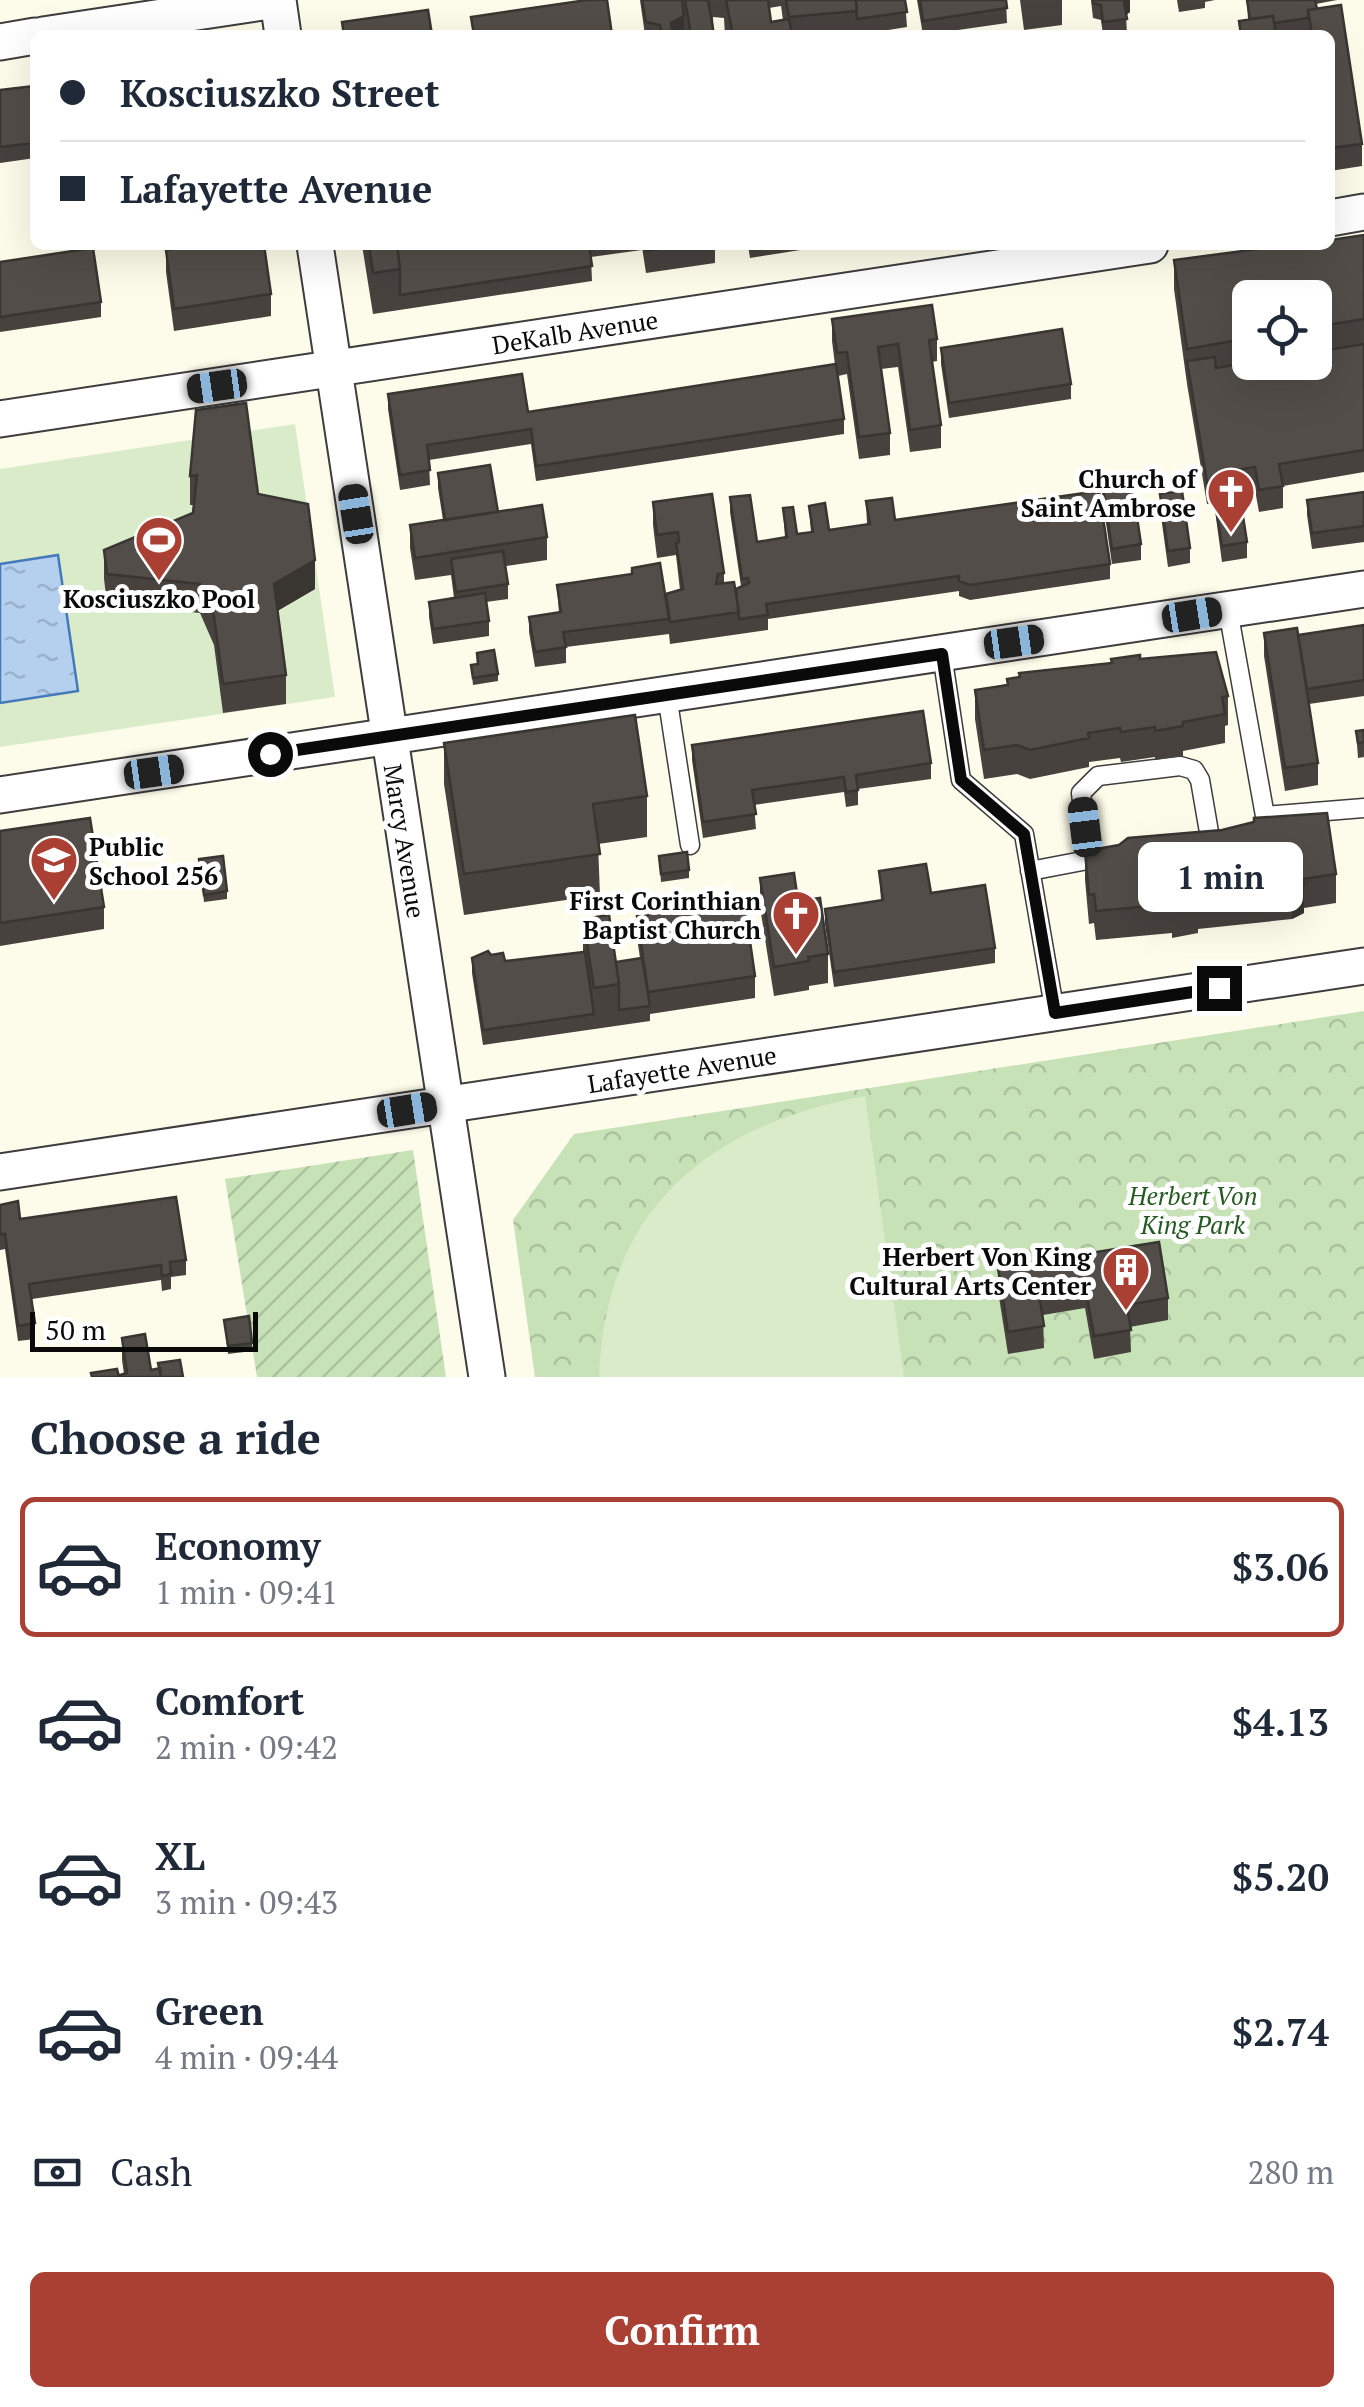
<!DOCTYPE html>
<meta charset="utf-8">
<style>
:root{--surface:#fff;--page:#f2f2f3;--text:#1f2937;--muted:#747a83;--line:#e0e1e3;--accent:#a94033}
body{margin:0;font-family:"PT Serif",serif;background:var(--page);color:var(--text);height:100vh;display:flex;flex-direction:column;font-size:38px;white-space:nowrap}
*{box-sizing:border-box;margin:0}
p{font-size:32px;color:var(--muted)}
.icon{flex:none;width:55px;height:55px;fill:none;stroke:currentColor;stroke-width:2;stroke-linecap:round;stroke-linejoin:round}
.map{position:relative;height:1377px;overflow:hidden}
.side{display:flex;flex-direction:column;background:var(--surface);flex:1}
.side>*{flex:none}
.top-card{position:absolute;left:30px;top:30px;width:1305px;height:220px;border-radius:15px;box-shadow:0 10px 40px #0002;display:grid;align-content:center;height:220px;padding:0 30px;background:var(--surface)}
.controls{position:absolute;left:1232px;top:280px;display:grid;gap:20px}
.controls a{display:grid;place-items:center;width:100px;height:100px;border-radius:15px;background:var(--surface);box-shadow:0 10px 40px #0002;font-size:50px}
.scale{position:absolute;left:30px;bottom:25px;width:228px;box-sizing:border-box;padding-left:10px;border:5px solid #0a0a0a;border-top:0;font-size:28px;line-height:35px;white-space:nowrap;color:#0a0a0a;-webkit-text-stroke:8px #fff;paint-order:stroke}
.end{position:absolute;width:45px;height:45px;margin:-22px;border:12px solid #0a0a0a;background:#fff;box-shadow:0 0 0 5px #fff}
.from{border-radius:50%}
.bubble{position:absolute;height:70px;border-radius:15px;background:var(--surface);box-shadow:0 10px 40px #0002;font-size:32px;font-weight:700;line-height:70px;text-align:center}
.car{position:absolute;width:30px;height:60px;margin:-30px -15px;border-radius:12px;box-shadow:0 0 8px 2px #0007;background:linear-gradient(#222 24%,#8ab4d8 0 40%,#222 0 76%,#8ab4d8 0 86%,#222 0)}
.top-card b{display:flex;align-items:center;gap:35px;height:95px;font-size:38px}
.top-card b+b{border-top:2px solid var(--line)}
.top-card i{width:25px;height:25px;background:var(--text)}
ul{padding:0;list-style:none}
li{display:flex;align-items:center;gap:30px;height:140px;margin:0 20px 15px;padding:0 10px;border:5px solid transparent;border-radius:15px}
li div{flex:1}
li b{display:block;font-size:38px}
li em{font-style:normal;font-weight:700}
li.current{border-color:var(--accent)}
li>.icon{width:90px;height:90px;stroke-width:1.5}
h2{padding:0 30px;font-size:45px;line-height:120px}
.pay{display:flex;align-items:center;gap:25px;height:110px;padding:0 30px;font-size:38px}
.pay p{margin-inline-start:auto}
.primary-button{display:flex;gap:20px;margin-top:auto;padding:20px 30px}
.primary-button a{flex:1;height:115px;border-radius:15px;background:var(--accent);color:#fff;font-size:40px;font-weight:700;line-height:115px;text-align:center}
.map>svg:first-child{display:block}
.park{fill:url(#park-crowns)}
.garden{fill:url(#garden-furrows)}
.pitch{fill:#daebc9}
.water{fill:url(#water-ripples);stroke:#447abc;stroke-width:2.5}
.lines{fill:none;stroke-linecap:round;stroke-linejoin:round}
.service-casing{stroke:#3d3d3d;stroke-width:21}
.minor-casing{stroke:#3d3d3d;stroke-width:39}
.service{stroke:#fff;stroke-width:18}
.minor{stroke:#fff;stroke-width:35}
.wall{fill:#47423e;fill-rule:evenodd}
.shaded-wall{fill:#393632}
.building{fill:#524d48;stroke:#393632;stroke-width:2.5}
.route{stroke:#0a0a0a;stroke-width:12}
.labels{text-anchor:middle;dominant-baseline:central;stroke-width:10;stroke-linejoin:round;paint-order:stroke}
.street-label{font-size:25px;fill:#0a0a0a;stroke:#fff}
.poi-label{font-size:25px;font-weight:bold;fill:#0a0a0a;stroke:#fff;text-anchor:end}
.park-label{font-size:25px;font-style:italic;fill:#265a23;stroke:#fff}
</style>
<div class="map">
<svg width="1364" height="1377" viewBox="0 0 1364 1377">
<defs>
<pattern id="park-crowns" width="20" height="18" patternUnits="userSpaceOnUse" patternTransform="scale(2.5)"><rect width="20" height="18" fill="#c8e2b8"/><path d="M2 6a3 3 0 1 1 6 0M12 15a3 3 0 1 1 6 0" fill="none" stroke="#aac19d"/></pattern>
<pattern id="garden-furrows" width="10" height="10" patternUnits="userSpaceOnUse" patternTransform="scale(2.5)"><rect width="10" height="10" fill="#c8e2b8"/><path d="M-1 1l2-2M0 10L10 0M9 11l2-2" fill="none" stroke="#aac19d"/></pattern>
<pattern id="water-ripples" width="26" height="14" patternUnits="userSpaceOnUse" patternTransform="scale(2.5)"><rect width="26" height="14" fill="#b5d0ee"/><path d="M2 4q2-2 4 0t4 0M15 11q2-2 4 0t4 0" fill="none" stroke="#9ab1cb"/></pattern>
</defs>
<rect width="100%" height="100%" fill="#fdfcea"/>
<path class="park" d="M1364,1011V1377H535L513,1220L574,1134Z"/>
<path class="garden" d="M413,1150L446,1377H257L225,1179Z"/>
<path class="pitch" d="M295,424L335,697L0,747V469Z
M865,1096L904,1377H599C605,1209 707,1126 865,1096Z"/>
<path class="water" d="M58,555L78,691L0,703V564Z"/>
<g class="lines">
<g class="service-casing">
<path id="service" d="M1228,610L1265,816L1364,808
M942,654L961,780L1024,834L1055,1013
M667,695L690,845
M1089,860L1081,793L1098,776L1180,766L1194,770L1200,780L1210,838
M1030,871L1098,858"/>
</g>
<g class="minor-casing">
<path id="minor" d="M278,0L283,35
M43,35L276,0
M0,42L35,36
M1330,218L1364,212
M315,245L487,1377
M0,419L1150,245
M0,795L1364,589
M0,1172L1364,966"/>
</g>
<use href="#service" class="service"/>
<use href="#minor" class="minor"/>
</g>
<path class="wall" d="M640,0H905L907,27L857,35H725L724,18L713,17L714,35H685L684,31L676,35H645ZM781,6L783,20L771,22L769,8Z
M917,0H1006L1007,23L923,35Z
M1020,0H1062V25L1024,30Z
M1091,0H1130V12L1126,15L1127,34L1103,35L1101,20L1093,18Z
M1177,0H1215L1205,2V8L1179,12Z
M1247,0H1337L1316,4L1317,9L1341,5L1362,144V166L1330,171V35H1308V33L1294,35H1239V21L1248,20Z
M35,86V158L0,163V90Z
M1364,235V472L1283,486V508L1259,512L1255,490L1240,492L1247,542V558L1222,562L1214,503L1207,504L1187,384L1174,289V260ZM1250,298H1315V362H1250Z
M362,245H715V263L646,273L642,247V250L591,257L592,281L373,314Z
M748,245H832L750,258Z
M166,250L271,294V316L174,331L166,272Z
M0,262L101,302V317L0,332Z
M832,319L937,339V361L932,362L941,425V448L910,452L898,367L881,369L890,433V455L859,459L847,374L838,376L844,419V434L536,481L531,444L429,460L430,485L400,490L388,409V394L528,412L835,365L832,341Z
M941,348L1071,384V399L949,418L941,364Z
M196,410L258,494L315,589L277,611L286,675V704L223,713L214,645L200,613L107,603L104,579V550L193,513L194,505H190V476Z
M438,473L498,512L547,537V560L506,566L508,584V599L486,602L489,621V636L433,644L429,617V602L454,598L451,575L415,580L410,548V525L443,520L438,488Z
M1102,481L1141,544V560L1112,564L1102,496Z
M1364,492V542L1312,549L1307,515V500Z
M1160,494L1190,548V563L1168,567L1160,509Z
M730,497L757,542L785,538L783,508L797,534L811,532L809,506L829,530L867,524L866,501L895,520L1110,564V579L970,600L959,596V591L768,619V630L670,644L669,634L566,647V663L535,667L529,632V617L559,613L557,585L666,601L680,590L676,555L657,558L653,525V502L724,573V583L736,589L741,586L730,512Z
M1364,625V696L1309,704L1318,763V785L1285,791L1264,656V633L1298,635Z
M477,653L498,674V681L473,685L471,665L477,664Z
M1140,659L1228,696V725L1225,726V743L1183,751V756L1155,760V757L1121,762L1120,758L1089,762V767L1030,779L1017,774L984,779L975,719V690Z
M1364,730V757L1358,758L1356,731Z
M444,743L647,796V837L598,844L600,895L464,915L444,784Z
M692,745L931,763V779L858,789V805L846,807L844,792L754,805L756,829L703,838L692,760Z
M0,831L104,907V929L0,946Z
M1085,851L1336,874V903L1304,908V913L1292,919L1198,929V933L1172,938V933L1096,940L1094,923L1089,924L1085,880Z
M659,856L689,870V878L661,882Z
M199,859L227,891V899L204,902Z
M879,871L931,893L995,948V963L834,987L825,924V909L881,900Z
M760,878L798,901L828,954V983L809,986V990L774,996L760,907Z
M637,916L755,976V998L650,1014V1021L483,1045L472,973V958L491,955L505,961L583,953V919L616,962L640,958L637,938Z
M0,1205L20,1219L186,1260V1275L171,1277V1289L162,1291L161,1280L32,1299L35,1323V1339L18,1341L5,1249L0,1250Z
M998,1268L1168,1298V1320L1130,1327L1131,1352L1094,1359L1085,1308L1043,1315L1044,1348L1008,1354L998,1291Z
M224,1320L252,1343V1351L228,1354Z
M122,1338L151,1370L158,1369V1363L183,1377L124,1374L122,1360Z"/>
<path class="shaded-wall" d="M1126,0H1130V12L1124,17V2Z
M684,16V31L676,35H671V23Z
M315,560V589L274,613V584Z
M1304,884V913L1292,919V890Z"/>
<path class="building" d="M587,0H607L612,35H474L471,17Z
M642,0H682L684,16L671,23L673,35H662L660,25L646,22Z
M685,0H708L714,35H691Z
M726,0H768L771,22L789,19L792,35H733Z
M786,0H856L857,11L789,17Z
M856,0H905L907,12L857,19Z
M920,0H1006L1007,8L923,21Z
M1093,0H1126L1124,2L1127,19L1103,22L1101,5L1093,3Z
M1247,0H1315L1317,9L1308,10V18L1274,23L1273,16L1250,19Z
M1341,5L1362,144L1330,148V35H1312L1308,10Z
M428,10L432,35H344L342,22Z
M1273,16L1276,35H1241L1239,21Z
M35,86V143L0,147V90Z
M1364,235V319L1315,327V298H1250V338L1187,349L1174,260L1289,245H1330V240Z
M197,245H264L271,294L174,309L166,250Z
M369,245H397L400,269L373,273Z
M397,245H589L592,266L400,295V269Z
M645,245H683L646,251Z
M93,248L101,302L0,317V262Z
M932,305L937,339L929,340L941,425L910,430L898,344L878,347L890,433L859,437L847,352L837,353L832,319Z
M1062,329L1071,384L949,403L941,348Z
M1364,344V450L1279,464L1283,486L1259,490L1255,467L1231,471L1233,478L1207,482L1187,361L1215,357L1216,368L1250,362H1315V352Z
M836,364L844,419L536,466L531,429L427,445L430,470L400,475L388,394L522,374L528,412Z
M246,403L258,494L308,504L315,560L274,584L286,675L223,684L214,616L200,584L107,574L104,550L193,513L197,475L190,476L196,410Z
M490,465L498,512L445,520L438,473Z
M1131,477L1141,544L1112,549L1102,481Z
M1099,491L1110,564L970,585L959,581V576L766,604L768,615L739,619L736,589L749,583L748,578L742,579L730,497L750,495L757,542L787,537L783,508L793,507L797,534L813,532L809,506L825,503L829,530L870,524L866,501L892,498L895,520Z
M1182,491L1190,548L1168,551L1160,494Z
M1239,491L1247,542L1222,546L1214,495Z
M1364,492V526L1312,533L1307,500Z
M712,494L724,573L718,574L716,584L734,582L739,612L670,622L666,594L683,589L676,543L679,542L678,532L657,535L653,502Z
M542,505L547,537L415,558L410,525Z
M503,551L508,584L456,592L451,559Z
M660,563L669,619L563,632L566,647L535,652L529,617L561,612L557,585L632,574V568Z
M485,593L489,621L433,629L429,602Z
M1364,625V680L1307,689L1298,635Z
M1297,628L1318,763L1285,768L1264,633Z
M494,650L498,674L473,678L471,665L478,664L477,653Z
M1216,652L1228,696L1222,697L1225,714L1183,722V726L1155,731V727L1121,732L1120,728L1088,733L1089,738L1030,750L1017,745L984,750L975,690L1008,685L1007,679L1020,677L1019,673L1112,663L1111,659L1140,655V659Z
M923,711L931,763L856,775L858,790L846,792L844,777L752,790L756,814L703,822L692,745Z
M635,715L647,796L593,804L600,854L464,874L444,743Z
M1364,730V742L1358,743L1356,731Z
M1327,813L1336,874L1303,879L1304,884L1292,890L1198,900V904L1172,908V904L1096,911L1094,894L1089,895L1085,851L1119,845L1128,838L1222,830L1254,822V818Z
M90,818L104,907L0,923V831Z
M687,852L689,870L661,874L659,856Z
M223,856L227,891L204,895L199,859Z
M926,864L931,893L985,885L995,948L834,972L825,909L883,900L879,871Z
M794,873L798,901L820,898L828,954L808,957L809,961L774,967L760,878Z
M744,900L755,976L648,992L637,916Z
M609,915L619,984L594,988L583,919Z
M488,951L491,955L503,953L505,961L585,952L594,1014L483,1030L472,958Z
M642,958L650,1006L619,1010V984L616,962Z
M176,1197L186,1260L170,1262L171,1274L162,1276L161,1265L29,1284L35,1323L18,1326L5,1234H0V1205L18,1201L20,1219Z
M1159,1242L1168,1298L1127,1305L1131,1330L1094,1336L1085,1286L1039,1294L1044,1326L1008,1332L998,1268Z
M249,1316L252,1343L228,1346L224,1320Z
M145,1334L151,1370L160,1368L161,1377H120V1375L127,1373L122,1338Z
M180,1360L183,1377H161L158,1363Z
M117,1369L119,1377H92L91,1373Z"/>
<g class="lines">
<path class="route" d="M270,754L942,654L961,780L1024,834L1055,1013L1219,988"/>
</g>
<defs>
<g id="church-pin" transform="scale(2.5)"><path d="M0 17L-7.5 6A9.5 9.5 0 1 1 7.5 6Z" fill="#a94033" stroke="#fff"/><path d="M-1.2-6h2.4v3.5h3.3v2.4h-3.3V6h-2.4V-.1h-3.3v-2.4h3.3Z" fill="#fff"/></g>
<g id="stadium-pin" transform="scale(2.5)"><path d="M0 17L-7.5 6A9.5 9.5 0 1 1 7.5 6Z" fill="#a94033" stroke="#fff"/><path d="M0-5a6.5 5 0 1 0 0 10a6.5 5 0 1 0 0-10ZM-3.5-1.8h7v3.6h-7Z" fill="#fff"/></g>
<g id="school-pin" transform="scale(2.5)"><path d="M0 17L-7.5 6A9.5 9.5 0 1 1 7.5 6Z" fill="#a94033" stroke="#fff"/><path d="M0-5L7-2L0 1L-7-2ZM-4 1L0 2.5L4 1V4Q0 6-4 4Z" fill="#fff"/></g>
<g id="building-pin" transform="scale(2.5)"><path d="M0 17L-7.5 6A9.5 9.5 0 1 1 7.5 6Z" fill="#a94033" stroke="#fff"/><path d="M-4-6H4V6H1V3H-1V6H-4ZM-2.5-4.3h1.7v1.8h-1.7ZM.8-4.3h1.7v1.8H.8ZM-2.5-1h1.7V.8h-1.7ZM.8-1h1.7V.8H.8Z" fill="#fff"/></g>
</defs>
<g fill-rule="evenodd">
<use href="#church-pin" x="1231" y="492"/>
<use href="#stadium-pin" x="159" y="540"/>
<use href="#school-pin" x="54" y="860"/>
<use href="#church-pin" x="796" y="914"/>
<use href="#building-pin" x="1126" y="1270"/>
</g>
<g class="labels">
<g class="street-label">
<text transform="translate(575 332) rotate(-9)">DeKalb Avenue</text>
<text transform="translate(405 841) rotate(81)">Marcy Avenue</text>
<text transform="translate(682 1069) rotate(-9)">Lafayette Avenue</text>
</g>
<g class="poi-label">
<text x="1196" y="478">Church of<tspan x="1196" dy="29">Saint Ambrose</tspan></text>
<text x="159" y="598" text-anchor="middle">Kosciuszko Pool</text>
<text x="89" y="846" text-anchor="start">Public<tspan x="89" dy="29">School 256</tspan></text>
<text x="761" y="900">First Corinthian<tspan x="761" dy="29">Baptist Church</tspan></text>
<text x="1091" y="1256">Herbert Von King<tspan x="1091" dy="29">Cultural Arts Center</tspan></text>
</g>
<g class="park-label">
<text x="1193" y="1195">Herbert Von<tspan x="1193" dy="29">King Park</tspan></text>
</g>
</g>
</svg>
<div class="controls">
<a><svg class="icon" aria-label="locate" viewBox="0 0 24 24"><circle cx="12" cy="12" r="6"/><path d="M12 2v4M12 18v4M2 12h4M18 12h4"/></svg></a>
</div>
<div class="scale">50 m</div>
<i class="end from" style="left:270px;top:754px"></i>
<i class="end" style="left:1219px;top:988px"></i>
<div class="bubble" style="left:1138px;top:842px;width:165px">1 min</div>
<i class="car" style="left:217px;top:386px;rotate:262deg"></i>
<i class="car" style="left:356px;top:514px;rotate:351deg"></i>
<i class="car" style="left:1192px;top:615px;rotate:81deg"></i>
<i class="car" style="left:1014px;top:642px;rotate:82deg"></i>
<i class="car" style="left:154px;top:772px;rotate:82deg"></i>
<i class="car" style="left:1085px;top:827px;rotate:353deg"></i>
<i class="car" style="left:407px;top:1110px;rotate:81deg"></i>
<div class="top-card">
<b><i class="from"></i>Kosciuszko Street</b>
<b><i></i>Lafayette Avenue</b>
</div>
</div>
<section class="side">
<h2>Choose a ride</h2>
<ul>
<li class="current"><svg class="icon" aria-label="car" viewBox="0 0 24 24"><path d="M5 17H2v-5l4-1 3-4h7l3 4 3 1v5h-3M9 17h6M6 11h13"/><circle cx="7" cy="17" r="2"/><circle cx="17" cy="17" r="2"/></svg><div><b>Economy</b><p>1 min · 09:41</p></div><em>$3.06</em></li>
<li><svg class="icon" aria-label="car" viewBox="0 0 24 24"><path d="M5 17H2v-5l4-1 3-4h7l3 4 3 1v5h-3M9 17h6M6 11h13"/><circle cx="7" cy="17" r="2"/><circle cx="17" cy="17" r="2"/></svg><div><b>Comfort</b><p>2 min · 09:42</p></div><em>$4.13</em></li>
<li><svg class="icon" aria-label="car" viewBox="0 0 24 24"><path d="M5 17H2v-5l4-1 3-4h7l3 4 3 1v5h-3M9 17h6M6 11h13"/><circle cx="7" cy="17" r="2"/><circle cx="17" cy="17" r="2"/></svg><div><b>XL</b><p>3 min · 09:43</p></div><em>$5.20</em></li>
<li><svg class="icon" aria-label="car" viewBox="0 0 24 24"><path d="M5 17H2v-5l4-1 3-4h7l3 4 3 1v5h-3M9 17h6M6 11h13"/><circle cx="7" cy="17" r="2"/><circle cx="17" cy="17" r="2"/></svg><div><b>Green</b><p>4 min · 09:44</p></div><em>$2.74</em></li>
</ul>
<div class="pay"><svg class="icon" aria-label="cash" viewBox="0 0 24 24"><path d="M3 7h18v10H3z"/><circle cx="12" cy="12" r="2"/></svg>Cash<p>280 m</p></div>
<div class="primary-button"><a>Confirm</a></div>
</section>
